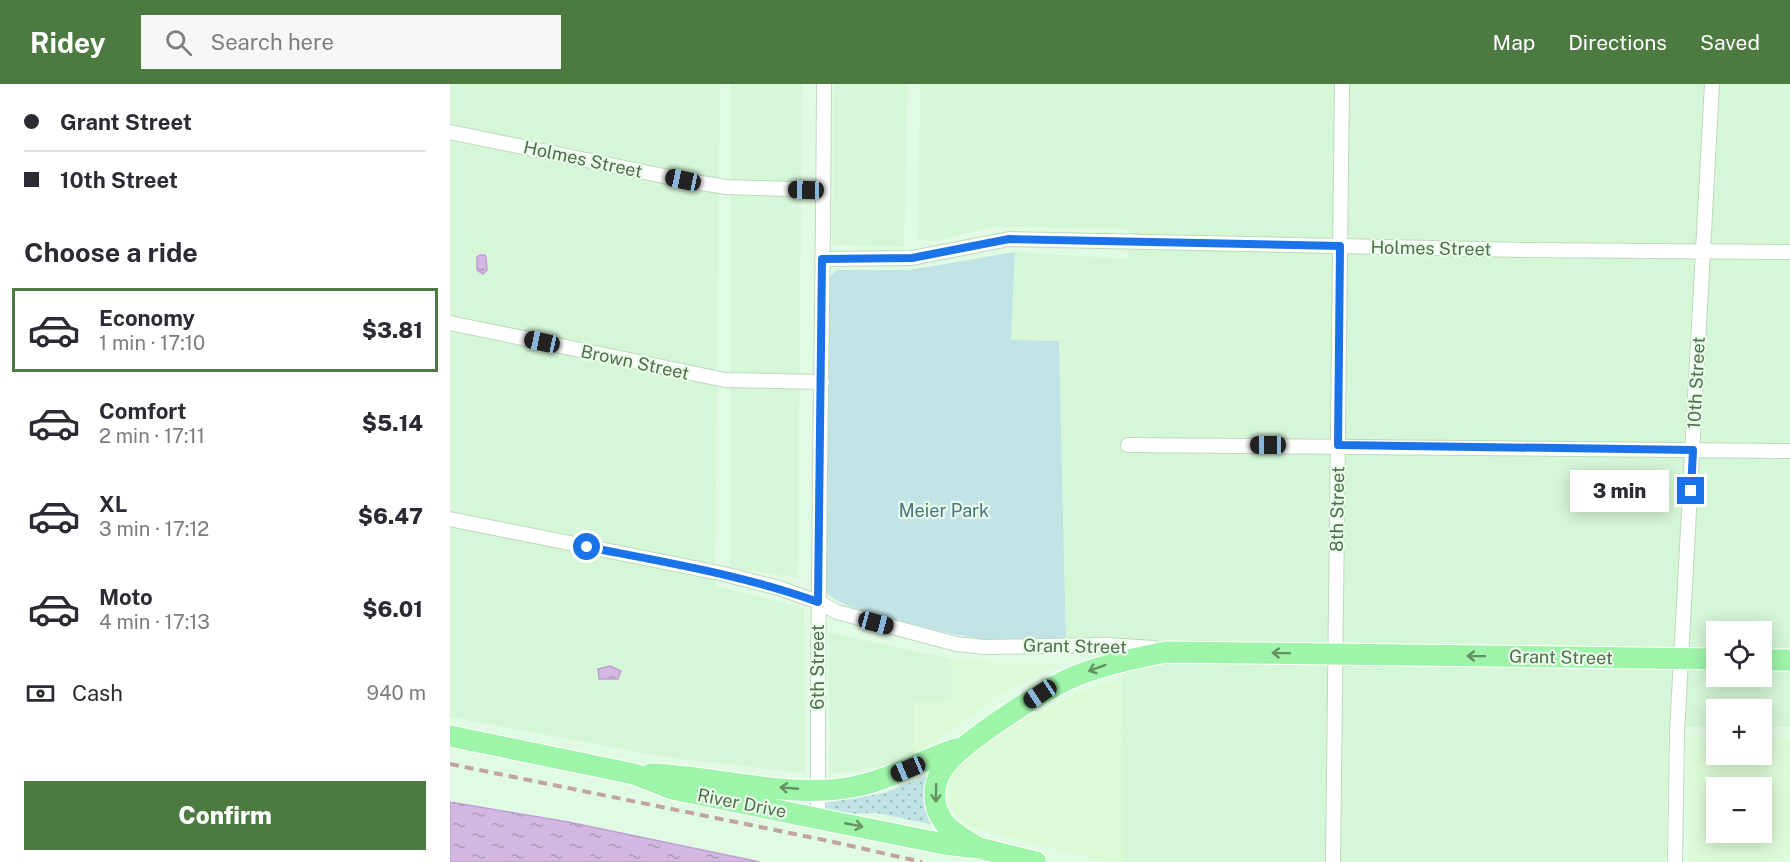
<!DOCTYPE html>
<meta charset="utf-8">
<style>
:root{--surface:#fff;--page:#f7f7f7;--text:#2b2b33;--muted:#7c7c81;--line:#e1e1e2;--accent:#4d7a40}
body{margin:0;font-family:"Public Sans",sans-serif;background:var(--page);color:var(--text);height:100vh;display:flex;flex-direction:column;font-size:22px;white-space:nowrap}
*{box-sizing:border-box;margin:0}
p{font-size:20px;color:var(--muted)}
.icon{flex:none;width:33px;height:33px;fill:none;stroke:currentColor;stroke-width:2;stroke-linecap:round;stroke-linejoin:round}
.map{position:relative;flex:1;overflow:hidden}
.details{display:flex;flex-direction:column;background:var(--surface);width:450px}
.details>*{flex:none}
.banner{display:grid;align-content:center;height:132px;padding:0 24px;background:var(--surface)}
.tools{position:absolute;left:1256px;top:537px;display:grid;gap:12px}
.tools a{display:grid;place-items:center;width:66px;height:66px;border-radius:0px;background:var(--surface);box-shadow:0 3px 15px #0003;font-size:30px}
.end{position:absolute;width:27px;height:27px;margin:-14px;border:8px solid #1a73e8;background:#fff;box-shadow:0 0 0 3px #fff}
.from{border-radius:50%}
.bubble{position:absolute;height:42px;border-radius:0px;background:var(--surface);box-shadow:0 3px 15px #0003;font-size:20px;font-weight:800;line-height:42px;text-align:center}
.car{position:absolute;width:18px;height:36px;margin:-18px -9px;border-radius:8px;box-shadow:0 0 4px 2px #0007;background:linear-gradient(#222 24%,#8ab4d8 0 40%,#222 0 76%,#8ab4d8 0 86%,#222 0)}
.banner b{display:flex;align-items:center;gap:21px;height:57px;font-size:22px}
.banner b+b{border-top:2px solid var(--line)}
.banner i{width:15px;height:15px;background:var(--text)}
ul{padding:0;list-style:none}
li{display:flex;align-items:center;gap:18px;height:84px;margin:0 12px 9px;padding:0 12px;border:3px solid transparent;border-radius:0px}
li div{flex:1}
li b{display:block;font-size:22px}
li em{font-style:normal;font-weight:800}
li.active{border-color:var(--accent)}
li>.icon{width:54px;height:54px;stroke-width:1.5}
h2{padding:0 24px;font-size:27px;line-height:72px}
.pay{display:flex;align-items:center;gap:15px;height:66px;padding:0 24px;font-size:22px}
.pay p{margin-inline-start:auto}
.primary-button{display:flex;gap:12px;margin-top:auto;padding:12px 24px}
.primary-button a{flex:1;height:69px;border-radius:0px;background:var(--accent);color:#fff;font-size:24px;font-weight:800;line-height:69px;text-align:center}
header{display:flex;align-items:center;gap:36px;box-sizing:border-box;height:84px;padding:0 30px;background:var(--accent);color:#fff}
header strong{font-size:28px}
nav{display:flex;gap:33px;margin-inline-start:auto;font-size:21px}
.search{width:420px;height:54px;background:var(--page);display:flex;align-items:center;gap:15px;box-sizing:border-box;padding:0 21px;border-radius:0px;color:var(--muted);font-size:22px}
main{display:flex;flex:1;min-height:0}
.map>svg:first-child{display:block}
.residential{fill:#d6f6d8;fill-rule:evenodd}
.commercial{fill:#ddfad6;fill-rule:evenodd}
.grass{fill:url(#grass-dots)}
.park{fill:#c1e3e6}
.water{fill:url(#water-ripples);stroke:#c09fd2;stroke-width:1.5}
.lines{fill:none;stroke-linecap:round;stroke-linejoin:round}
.street-casing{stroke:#bddabc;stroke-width:16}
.primary-casing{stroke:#fff;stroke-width:23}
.street{stroke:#fff;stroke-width:14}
.primary{stroke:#9ef4a8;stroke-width:21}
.rail{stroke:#c1a3a2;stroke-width:4;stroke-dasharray:9 6;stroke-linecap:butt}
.oneway{stroke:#649062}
.route{stroke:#1a73e8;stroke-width:8}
.labels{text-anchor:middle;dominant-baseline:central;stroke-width:4.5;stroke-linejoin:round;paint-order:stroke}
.street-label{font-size:18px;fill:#506f4a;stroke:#e7fde9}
.park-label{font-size:18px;fill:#49747f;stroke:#e7fde9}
</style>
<header>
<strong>Ridey</strong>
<div class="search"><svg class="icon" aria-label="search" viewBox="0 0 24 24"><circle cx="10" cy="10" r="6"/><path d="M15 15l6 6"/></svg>Search here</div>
<nav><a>Map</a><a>Directions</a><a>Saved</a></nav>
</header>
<main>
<section class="details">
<div class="banner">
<b><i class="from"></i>Grant Street</b>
<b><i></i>10th Street</b>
</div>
<h2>Choose a ride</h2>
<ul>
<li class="active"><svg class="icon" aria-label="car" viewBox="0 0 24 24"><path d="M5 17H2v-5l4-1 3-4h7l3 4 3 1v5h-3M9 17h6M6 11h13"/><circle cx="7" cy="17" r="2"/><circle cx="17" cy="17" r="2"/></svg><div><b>Economy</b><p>1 min · 17:10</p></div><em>$3.81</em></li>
<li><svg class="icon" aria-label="car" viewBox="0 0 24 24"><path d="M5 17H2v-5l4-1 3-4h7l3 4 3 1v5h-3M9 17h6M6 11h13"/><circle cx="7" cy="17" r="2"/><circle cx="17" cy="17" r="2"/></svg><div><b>Comfort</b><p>2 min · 17:11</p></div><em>$5.14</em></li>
<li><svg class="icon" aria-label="car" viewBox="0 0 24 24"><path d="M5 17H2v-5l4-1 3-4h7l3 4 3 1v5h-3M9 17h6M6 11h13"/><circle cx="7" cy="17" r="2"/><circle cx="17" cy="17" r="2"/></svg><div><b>XL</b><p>3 min · 17:12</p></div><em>$6.47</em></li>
<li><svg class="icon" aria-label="car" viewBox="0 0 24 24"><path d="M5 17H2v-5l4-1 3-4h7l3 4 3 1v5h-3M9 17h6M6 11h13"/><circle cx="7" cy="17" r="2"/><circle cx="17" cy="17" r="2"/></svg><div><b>Moto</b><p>4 min · 17:13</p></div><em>$6.01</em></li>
</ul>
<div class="pay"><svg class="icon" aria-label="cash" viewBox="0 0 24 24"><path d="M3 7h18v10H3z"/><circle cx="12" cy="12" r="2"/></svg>Cash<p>940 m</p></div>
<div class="primary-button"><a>Confirm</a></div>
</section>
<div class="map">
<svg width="1340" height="778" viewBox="0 0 1340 778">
<defs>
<pattern id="grass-dots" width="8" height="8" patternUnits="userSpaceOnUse" patternTransform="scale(1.5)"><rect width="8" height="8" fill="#c1e3e6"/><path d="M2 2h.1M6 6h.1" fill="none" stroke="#9fbcbc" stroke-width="1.8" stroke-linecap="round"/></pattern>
<pattern id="water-ripples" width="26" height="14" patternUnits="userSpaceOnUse" patternTransform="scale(1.5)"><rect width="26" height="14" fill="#d2b8e1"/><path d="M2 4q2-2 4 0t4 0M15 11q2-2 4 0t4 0" fill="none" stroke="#ad9ab8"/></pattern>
</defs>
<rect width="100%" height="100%" fill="#e1fae4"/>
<path class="residential" d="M0,0H270L265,502L354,524L355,689L221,674L0,633Z
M280,0H352L348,494L280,483Z
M384,0H458L454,163L382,161Z
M470,0H1340V643H1311V626H1266V643H1218L1216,778H673L672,553L616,559L609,257L561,256L565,168L677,175L679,145L542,143L485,157L468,156ZM1266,548H1311V592H1266Z
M378,548L501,575V617L464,672L429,683L380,690Z"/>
<path class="commercial" d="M501,575L548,579L609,580L548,612L464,672V618L501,617Z
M672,593L673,778H654L512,741L500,722L498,703L500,685L567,639L631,607Z
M1236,653H1266V670H1311V654H1340V772L1320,778H1238ZM1266,704H1311V748H1266Z"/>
<path class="grass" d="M481,690L485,741L427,729L384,730L374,725V719L434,709Z"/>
<path class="park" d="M565,168L561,256L609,257L616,559C596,559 576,559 556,558C525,556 392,530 376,508L379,193L387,186H460Z"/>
<path class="water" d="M30,171H35L36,173L37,186L33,190L27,186V173Z
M160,582L171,587L168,595H149L148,585Z
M0,718L118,738L310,778H0Z"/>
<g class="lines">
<g class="street-casing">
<path id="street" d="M0,48L233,96L276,103L373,106
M372,175L462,174L559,155L1074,166L1340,168
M0,239L275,296L372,298
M678,361L1340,367
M0,435L274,490L329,504L368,518L387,528L506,560L535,563L657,561L704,564
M368,734C367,489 373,245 374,0
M883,778L892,0
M1225,778L1227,649L1262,0"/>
</g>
<g class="primary-casing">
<path id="primary" d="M1311,576H1340
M0,652L184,690L222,705L494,760L529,764L586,778
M201,690C267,692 336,715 403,703C440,696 471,676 506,665
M529,764C517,756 501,749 493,737C482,721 482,700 493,685C509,659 598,603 628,591C657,580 686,574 716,568L1266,575"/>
</g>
<use href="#street" class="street"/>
<use href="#primary" class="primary"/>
<path class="rail" d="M0,680L379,757L472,778"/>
</g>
<defs><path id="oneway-shaft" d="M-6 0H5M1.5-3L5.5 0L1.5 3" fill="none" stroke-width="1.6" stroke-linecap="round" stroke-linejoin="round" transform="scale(1.5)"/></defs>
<g class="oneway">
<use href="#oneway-shaft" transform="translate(831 569) rotate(-179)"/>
<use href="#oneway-shaft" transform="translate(1026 572) rotate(-179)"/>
<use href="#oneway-shaft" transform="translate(647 584) rotate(160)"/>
<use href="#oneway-shaft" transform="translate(339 704) rotate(-175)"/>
<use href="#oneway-shaft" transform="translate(486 709) rotate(91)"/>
<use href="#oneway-shaft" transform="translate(404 741) rotate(11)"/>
</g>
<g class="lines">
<path class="route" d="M137,463C214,478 293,491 368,518L372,175L462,174L559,155L890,162L888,361L1243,366L1241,407"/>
</g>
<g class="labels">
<g class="street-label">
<text transform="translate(133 75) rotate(12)">Holmes Street</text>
<text transform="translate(981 164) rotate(1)">Holmes Street</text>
<text transform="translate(185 278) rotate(12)">Brown Street</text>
<text transform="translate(1246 299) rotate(-87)">10th Street</text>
<text transform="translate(887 425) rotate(-89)">8th Street</text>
<text transform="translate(625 562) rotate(1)">Grant Street</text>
<text transform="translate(1111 573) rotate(1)">Grant Street</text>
<text transform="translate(367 583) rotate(-90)">6th Street</text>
<text transform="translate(292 719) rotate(11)">River Drive</text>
</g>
<g class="park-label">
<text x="494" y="426">Meier Park</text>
</g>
</g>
</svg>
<div class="tools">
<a><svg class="icon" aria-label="locate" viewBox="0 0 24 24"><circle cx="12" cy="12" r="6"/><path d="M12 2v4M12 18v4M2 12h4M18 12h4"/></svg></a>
<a>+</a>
<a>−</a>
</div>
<i class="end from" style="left:137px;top:463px"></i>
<i class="end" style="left:1241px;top:407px"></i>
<div class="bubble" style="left:1120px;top:386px;width:99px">3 min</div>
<i class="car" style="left:233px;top:96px;rotate:282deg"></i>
<i class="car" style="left:356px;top:106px;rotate:271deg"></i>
<i class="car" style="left:92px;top:258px;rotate:282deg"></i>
<i class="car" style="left:818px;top:361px;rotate:270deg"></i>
<i class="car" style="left:426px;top:539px;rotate:105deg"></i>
<i class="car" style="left:590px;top:610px;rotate:236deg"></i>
<i class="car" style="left:458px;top:685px;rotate:247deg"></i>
</div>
</main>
